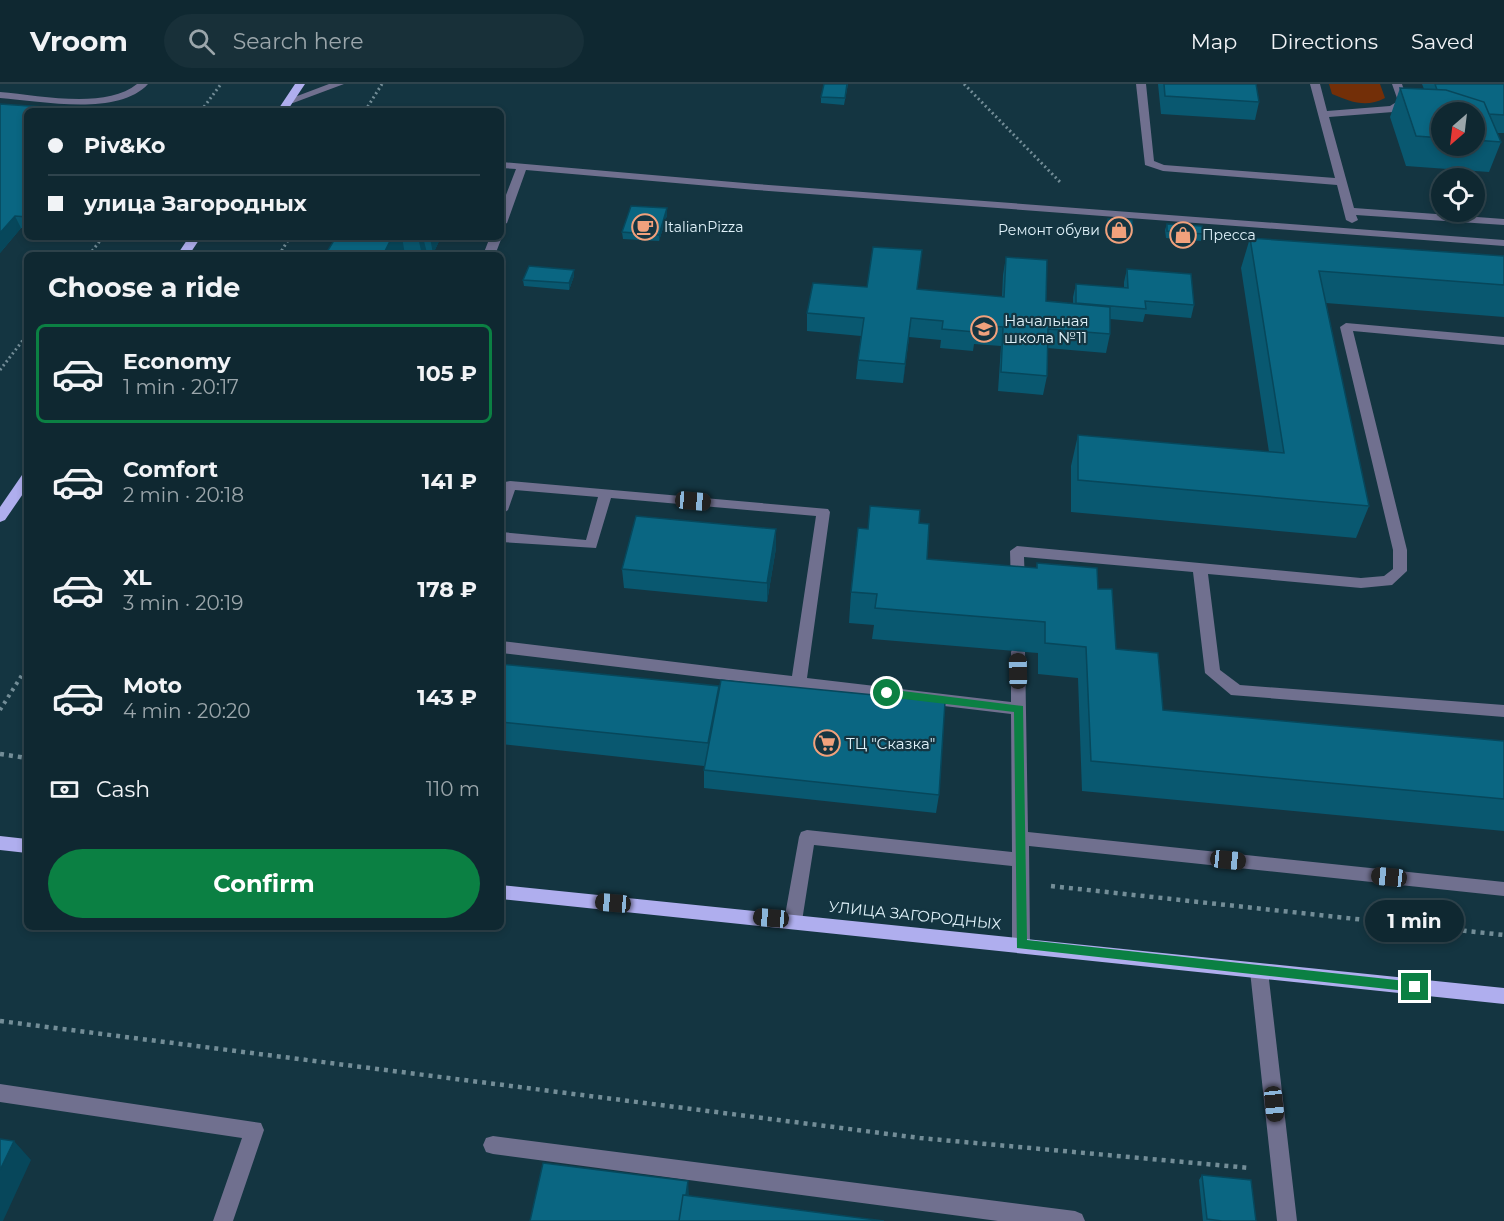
<!DOCTYPE html>
<meta charset="utf-8">
<style>
:root{--surface:#0f2831;--page:#183039;--text:#f1f3f6;--muted:#9ba6ab;--line:#2f444d;--accent:#0b8043}
body{margin:0;font-family:Montserrat,sans-serif;background:var(--page);color:var(--text);height:100vh;display:flex;flex-direction:column;font-size:22px;white-space:nowrap}
*{box-sizing:border-box;margin:0}
p{font-size:20px;color:var(--muted)}
.icon{flex:none;width:33px;height:33px;fill:none;stroke:currentColor;stroke-width:2;stroke-linecap:round;stroke-linejoin:round}
.map{position:relative;flex:1;overflow:hidden}
.side{position:absolute;left:24px;top:168px;width:480px;height:678px;display:flex;flex-direction:column;background:var(--surface);border-radius:9px;box-shadow:0 3px 9px #0003,0 0 0 2px var(--line)}
.side>*{flex:none}
.guide{position:absolute;left:24px;top:24px;width:480px;height:132px;border-radius:9px;box-shadow:0 3px 9px #0003,0 0 0 2px var(--line);display:grid;align-content:center;height:132px;padding:0 24px;background:var(--surface)}
.needle{width:39px;rotate:208deg}
.controls{position:absolute;left:1431px;top:18px;display:grid;gap:12px}
.controls a{display:grid;place-items:center;width:54px;height:54px;border-radius:50%;background:var(--surface);box-shadow:0 3px 9px #0003,0 0 0 2px var(--line);font-size:30px}
.end{position:absolute;width:27px;height:27px;margin:-14px;border:8px solid #0b8043;background:#fff;box-shadow:0 0 0 3px #fff}
.from{border-radius:50%}
.bubble{position:absolute;height:42px;border-radius:21px;background:var(--surface);box-shadow:0 3px 9px #0003,0 0 0 2px var(--line);font-size:20px;font-weight:700;line-height:42px;text-align:center}
.car{position:absolute;width:18px;height:36px;margin:-18px -9px;border-radius:8px;box-shadow:0 0 4px 2px #0007;background:linear-gradient(#222 24%,#8ab4d8 0 40%,#222 0 76%,#8ab4d8 0 86%,#222 0)}
.guide b{display:flex;align-items:center;gap:21px;height:57px;font-size:22px}
.guide b+b{border-top:2px solid var(--line)}
.guide i{width:15px;height:15px;background:var(--text)}
ul{padding:0;list-style:none}
li{display:flex;align-items:center;gap:18px;height:99px;margin:0 12px 9px;padding:0 12px;border:3px solid transparent;border-radius:9px}
li div{flex:1}
li b{display:block;font-size:22px}
li em{font-style:normal;font-weight:700}
li.on{border-color:var(--accent)}
li>.icon{width:54px;height:54px;stroke-width:1.5}
h2{padding:0 24px;font-size:27px;line-height:72px}
.pay{display:flex;align-items:center;gap:15px;height:66px;padding:0 24px;font-size:22px}
.pay p{margin-inline-start:auto}
.cta{display:flex;gap:12px;margin-top:auto;padding:12px 24px}
.cta a{flex:1;height:69px;border-radius:36px;background:var(--accent);color:#fff;font-size:24px;font-weight:700;line-height:69px;text-align:center}
header{display:flex;align-items:center;gap:36px;box-sizing:border-box;height:84px;padding:0 30px;background:var(--surface);border-bottom:2px solid var(--line)}
header strong{font-size:28px}
nav{display:flex;gap:33px;margin-inline-start:auto;font-size:21px}
.search{width:420px;height:54px;background:var(--page);display:flex;align-items:center;gap:15px;box-sizing:border-box;padding:0 21px;border-radius:33px;color:var(--muted);font-size:22px}
.map>svg:first-child{display:block}
.green{fill:#732f08}
.lines{fill:none;stroke-linecap:round;stroke-linejoin:round}
.path-far2{stroke:#738d97;stroke-width:3;stroke-dasharray:2 3;stroke-linecap:butt}
.path-far1{stroke:#738d97;stroke-width:4;stroke-dasharray:3 4.5;stroke-linecap:butt}
.path{stroke:#738d97;stroke-width:4.5;stroke-dasharray:4 5;stroke-linecap:butt}
.minor{fill:#70708f;fill-rule:evenodd}
.major{fill:#afaeee;fill-rule:evenodd}
.wall{fill:#095870;fill-rule:evenodd}
.shaded-wall{fill:#07475b}
.building{fill:#0a6682;stroke:#07475b;stroke-width:1.5}
.route{fill:#0b8043}
.labels{text-anchor:middle;dominant-baseline:central;stroke-width:4.5;stroke-linejoin:round;paint-order:stroke}
.far-poi-label{font-size:14px;fill:#e0f2fa;stroke:#143541;text-anchor:start}
.poi-label{font-size:15px;fill:#e0f2fa;stroke:#143541;text-anchor:start}
.street-label{font-size:15px;fill:#e0f2fa;stroke:#143541}
</style>
<header>
<strong>Vroom</strong>
<div class="search"><svg class="icon" aria-label="search" viewBox="0 0 24 24"><circle cx="10" cy="10" r="6"/><path d="M15 15l6 6"/></svg>Search here</div>
<nav><a>Map</a><a>Directions</a><a>Saved</a></nav>
</header>
<div class="map">
<svg width="1504" height="1137" viewBox="0 0 1504 1137">
<rect width="100%" height="100%" fill="#143541"/>
<path class="green" d="M1329,0H1380L1385,14C1366,24 1351,18 1332,10Z"/>
<g class="lines">
<path class="path-far2" d="M964,0L1062,100
M150,26L167,27
M201,27L221,0
M365,27L382,0
M89,171L103,153
M279,171L290,153
M0,286L27,251"/>
<path class="path-far1" d="M0,626L27,583"/>
<path class="path" d="M0,670L27,674
M1051,802L1504,851
M0,937L920,1054L1250,1084"/>
<path class="minor" d="M137,0H148C118,33 41,17 0,14V8C39,11 105,26 137,0Z
M329,0H344L293,19L284,17Z
M1136,0H1146L1154,77L1164,81L1335,94L1310,0H1320L1327,27L1390,22L1398,17L1392,0H1402L1408,18L1393,28L1329,33L1354,124L1504,135V141L1356,131L1358,136L1352,139L1346,136L1337,101L1163,87L1145,81Z
M501,78L756,100L1504,156V162L756,106L526,86L507,139L501,142V124L516,85L501,84Z
M490,153H502L495,171H483Z
M1346,239L1504,253V261L1353,247L1407,466V487L1392,501L1361,504L1208,490L1220,586L1240,601L1504,621V633L1231,611L1205,589L1193,488L1024,473L1025,502L1023,506H1013L1011,502L1010,467L1017,462L1361,494L1384,492L1393,485V466L1340,243Z
M510,397L828,425L830,428L807,594L1011,618V568L1013,564H1023L1025,568L1028,748L1504,798V812L1029,762L1030,860L1027,865L1021,868L1015,865L1012,860V782L814,761L802,837L799,842L793,845L787,842L784,837L799,753L801,748L807,746L1012,768L1011,630L501,569V557L792,592L816,432L611,414L596,464L501,458V448L586,456L598,413L515,406L508,426L501,431V407L505,398Z
M1259,879L1265,881L1268,887L1297,1137H1277L1250,887L1253,881Z
M0,1000L261,1039L264,1046L233,1137H213L242,1054L0,1018Z
M493,1052L1075,1127L1082,1130L1085,1137H998L493,1070L486,1068L483,1061L486,1054Z"/>
<path class="major" d="M295,0H305L287,27H277Z
M189,153H201L189,171H177Z
M27,390V404L5,436L0,438V423L22,391Z
M0,752L27,755V769L0,766Z
M501,801L1504,904V920L501,815Z"/>
</g>
<path class="wall" d="M848,0L844,21L821,19V13Z
M1158,0H1256L1259,18L1255,36L1161,30Z
M1422,0H1504V49H1497L1501,58L1489,88L1406,82L1390,33L1400,4L1424,5ZM1442,28H1474V62H1442Z
M27,27V145L21,144L0,169Z
M667,131L659,157L623,155L622,148Z
M1108,135L1133,145L1132,151L1107,150L1106,141Z
M1167,140L1203,150L1201,157L1166,154L1165,146Z
M336,153H441L433,170L427,169L426,171H325Z
M1250,154L1504,172V233L1326,219L1369,422L1356,454L1071,428V382L1078,351L1269,368L1241,184Z
M1006,173L1046,217L1073,220V213L1076,200L1124,204V198L1127,185L1194,221L1191,234L1145,230L1143,238L1110,235V250L1106,269L1047,264V292L1043,311L998,307L1001,262L974,260L973,267L940,264L941,256L909,253L903,299L856,295L858,276L861,252L807,247V229L867,203L917,205L1002,213L1003,191Z
M574,192L569,206L524,202L523,196Z
M919,439L927,475L1036,484L1037,479L1098,505L1116,565L1163,626L1504,657V747L1082,707L1078,594L1038,590V569L872,555L874,541L849,539L851,508L868,445Z
M776,445V464L767,518L624,504L622,485Z
M501,580L719,607L939,711L936,729L704,704V682L501,660Z
M1202,1091L1256,1137H1203L1199,1096Z"/>
<path class="shaded-wall" d="M667,124V131L659,157V151Z
M15,132L21,144L0,169V149Z
M384,153H402L405,171H383Z
M418,153H423L427,169L426,171H422Z
M430,153H441L433,170Z
M574,186V192L569,206V199Z
M911,234L909,253L903,299L905,280Z
M776,445V464L767,518V499Z
M719,602L720,625L709,682L708,659Z
M14,1057L31,1076L3,1137H0V1086Z
M688,1097L689,1112L682,1137Z"/>
<path class="building" d="M824,0H847L845,14L821,13Z
M1164,0H1256L1259,18L1165,12Z
M1435,0H1504V31L1489,30L1484,18L1446,6H1437Z
M1400,4L1446,6L1484,18L1501,58L1474,56V28H1442V54L1416,52Z
M0,20L103,27H27V133L15,132L0,149Z
M631,122L667,124L659,151L622,148Z
M1108,135L1132,136L1133,145L1108,143Z
M1167,140L1202,142L1203,150L1167,147Z
M336,153H392L383,171H325Z
M1250,154L1504,172V201L1319,187L1369,422L1078,396V351L1284,369Z
M873,163L922,166L917,205L1004,213L1006,173L1047,176L1046,217L1110,223V250L1048,245L1047,292L1001,288L1003,243L976,241L975,248L942,245L943,237L911,234L905,280L858,276L864,234L807,229L813,199L867,203Z
M529,182L574,186L569,199L523,196Z
M1127,185L1191,190L1194,221L1145,217L1146,225L1076,219V200L1128,204Z
M870,422L920,426L919,439L929,440L927,475L1037,484V479L1097,484L1098,505H1112L1116,565L1158,569L1163,626L1504,657V715L1091,677L1086,563L1045,559V538L875,524L877,510L851,508L858,444L868,445Z
M636,432L776,445L767,499L622,485Z
M501,580L719,602L708,659L501,638Z
M721,596L945,618L939,711L704,686Z
M0,1055L14,1057L0,1086Z
M543,1079L688,1097L686,1111H683L679,1137H530Z
M1202,1091L1251,1096L1256,1137H1222L1207,1135Z
M683,1111L884,1137H679Z"/>
<path class="route" d="M887,605L1023,622L1027,856L1415,898L1421,903L1419,907L1415,908L1017,864L1014,628L887,613L882,609Z"/>
<defs>
<g id="cafe-ring" transform="scale(1.35)"><circle r="9.5" fill="#143541" stroke="#f1a17c" stroke-width="1.5"/><path d="M-5.5-4.5H6V0H3Q3 3.5 0 3.5H-2.5Q-5.5 3.5-5.5 0ZM3-3.2v2h1.7v-2ZM-6 4.5H4V6H-6Z" fill="#f1a17c"/></g>
<g id="shop-ring" transform="scale(1.35)"><circle r="9.5" fill="#143541" stroke="#f1a17c" stroke-width="1.5"/><path d="M-5-2.5h2.3a2.7 3.5 0 0 1 5.4 0H5L5.5 6h-11ZM-1.5-2.5h3a1.5 2.3 0 0 0-3 0Z" fill="#f1a17c"/></g>
<g id="school-ring" transform="scale(1.35)"><circle r="9.5" fill="#143541" stroke="#f1a17c" stroke-width="1.5"/><path d="M0-5L7-2L0 1L-7-2ZM-4 1L0 2.5L4 1V4Q0 6-4 4Z" fill="#f1a17c"/></g>
<g id="supermarket-ring" transform="scale(1.35)"><circle r="9.5" fill="#143541" stroke="#f1a17c" stroke-width="1.5"/><path d="M-6-5.5h2.5l.6 2H6L4.5 2H-2.5L-4.4-4H-6ZM-1.5 3.2a1.3 1.3 0 1 0 .1 0ZM3 3.2a1.3 1.3 0 1 0 .1 0Z" fill="#f1a17c"/></g>
</defs>
<g fill-rule="evenodd">
<use href="#cafe-ring" x="645" y="143"/>
<use href="#shop-ring" x="1119" y="146"/>
<use href="#shop-ring" x="1183" y="151"/>
<use href="#school-ring" x="984" y="245"/>
<use href="#supermarket-ring" x="827" y="659"/>
</g>
<g class="labels">
<g class="far-poi-label">
<text x="664" y="143">ItalianPizza</text>
<text x="1100" y="146" text-anchor="end">Ремонт обуви</text>
<text x="1202" y="151">Пресса</text>
</g>
<g class="poi-label">
<text x="1004" y="236">Начальная<tspan x="1004" dy="17">школа №11</tspan></text>
<text x="846" y="659">ТЦ "Сказка"</text>
</g>
<g class="street-label">
<text transform="translate(915 831) rotate(6)">УЛИЦА ЗАГОРОДНЫХ</text>
</g>
</g>
</svg>
<div class="controls">
<a><svg class="needle" viewBox="-14 -14 28 28"><path d="M0-13l5 13h-10z" fill="#e53935"/><path d="M0 13l5-13h-10z" fill="#9ba6ab"/></svg></a>
<a><svg class="icon" aria-label="locate" viewBox="0 0 24 24"><circle cx="12" cy="12" r="6"/><path d="M12 2v4M12 18v4M2 12h4M18 12h4"/></svg></a>
</div>
<i class="end from" style="left:887px;top:609px"></i>
<i class="end" style="left:1415px;top:903px"></i>
<div class="bubble" style="left:1365px;top:816px;width:99px">1 min</div>
<i class="car" style="left:693px;top:417px;rotate:95deg"></i>
<i class="car" style="left:1018px;top:587px;rotate:359deg"></i>
<i class="car" style="left:1228px;top:776px;rotate:96deg"></i>
<i class="car" style="left:1389px;top:793px;rotate:276deg"></i>
<i class="car" style="left:613px;top:819px;rotate:275deg"></i>
<i class="car" style="left:771px;top:834px;rotate:275deg"></i>
<i class="car" style="left:1274px;top:1020px;rotate:174deg"></i>
<div class="guide">
<b><i class="from"></i>Piv&amp;Ko</b>
<b><i></i>улица Загородных</b>
</div>
<section class="side">
<h2>Choose a ride</h2>
<ul>
<li class="on"><svg class="icon" aria-label="car" viewBox="0 0 24 24"><path d="M5 17H2v-5l4-1 3-4h7l3 4 3 1v5h-3M9 17h6M6 11h13"/><circle cx="7" cy="17" r="2"/><circle cx="17" cy="17" r="2"/></svg><div><b>Economy</b><p>1 min · 20:17</p></div><em>105 ₽</em></li>
<li><svg class="icon" aria-label="car" viewBox="0 0 24 24"><path d="M5 17H2v-5l4-1 3-4h7l3 4 3 1v5h-3M9 17h6M6 11h13"/><circle cx="7" cy="17" r="2"/><circle cx="17" cy="17" r="2"/></svg><div><b>Comfort</b><p>2 min · 20:18</p></div><em>141 ₽</em></li>
<li><svg class="icon" aria-label="car" viewBox="0 0 24 24"><path d="M5 17H2v-5l4-1 3-4h7l3 4 3 1v5h-3M9 17h6M6 11h13"/><circle cx="7" cy="17" r="2"/><circle cx="17" cy="17" r="2"/></svg><div><b>XL</b><p>3 min · 20:19</p></div><em>178 ₽</em></li>
<li><svg class="icon" aria-label="car" viewBox="0 0 24 24"><path d="M5 17H2v-5l4-1 3-4h7l3 4 3 1v5h-3M9 17h6M6 11h13"/><circle cx="7" cy="17" r="2"/><circle cx="17" cy="17" r="2"/></svg><div><b>Moto</b><p>4 min · 20:20</p></div><em>143 ₽</em></li>
</ul>
<div class="pay"><svg class="icon" aria-label="cash" viewBox="0 0 24 24"><path d="M3 7h18v10H3z"/><circle cx="12" cy="12" r="2"/></svg>Cash<p>110 m</p></div>
<div class="cta"><a>Confirm</a></div>
</section>
</div>
